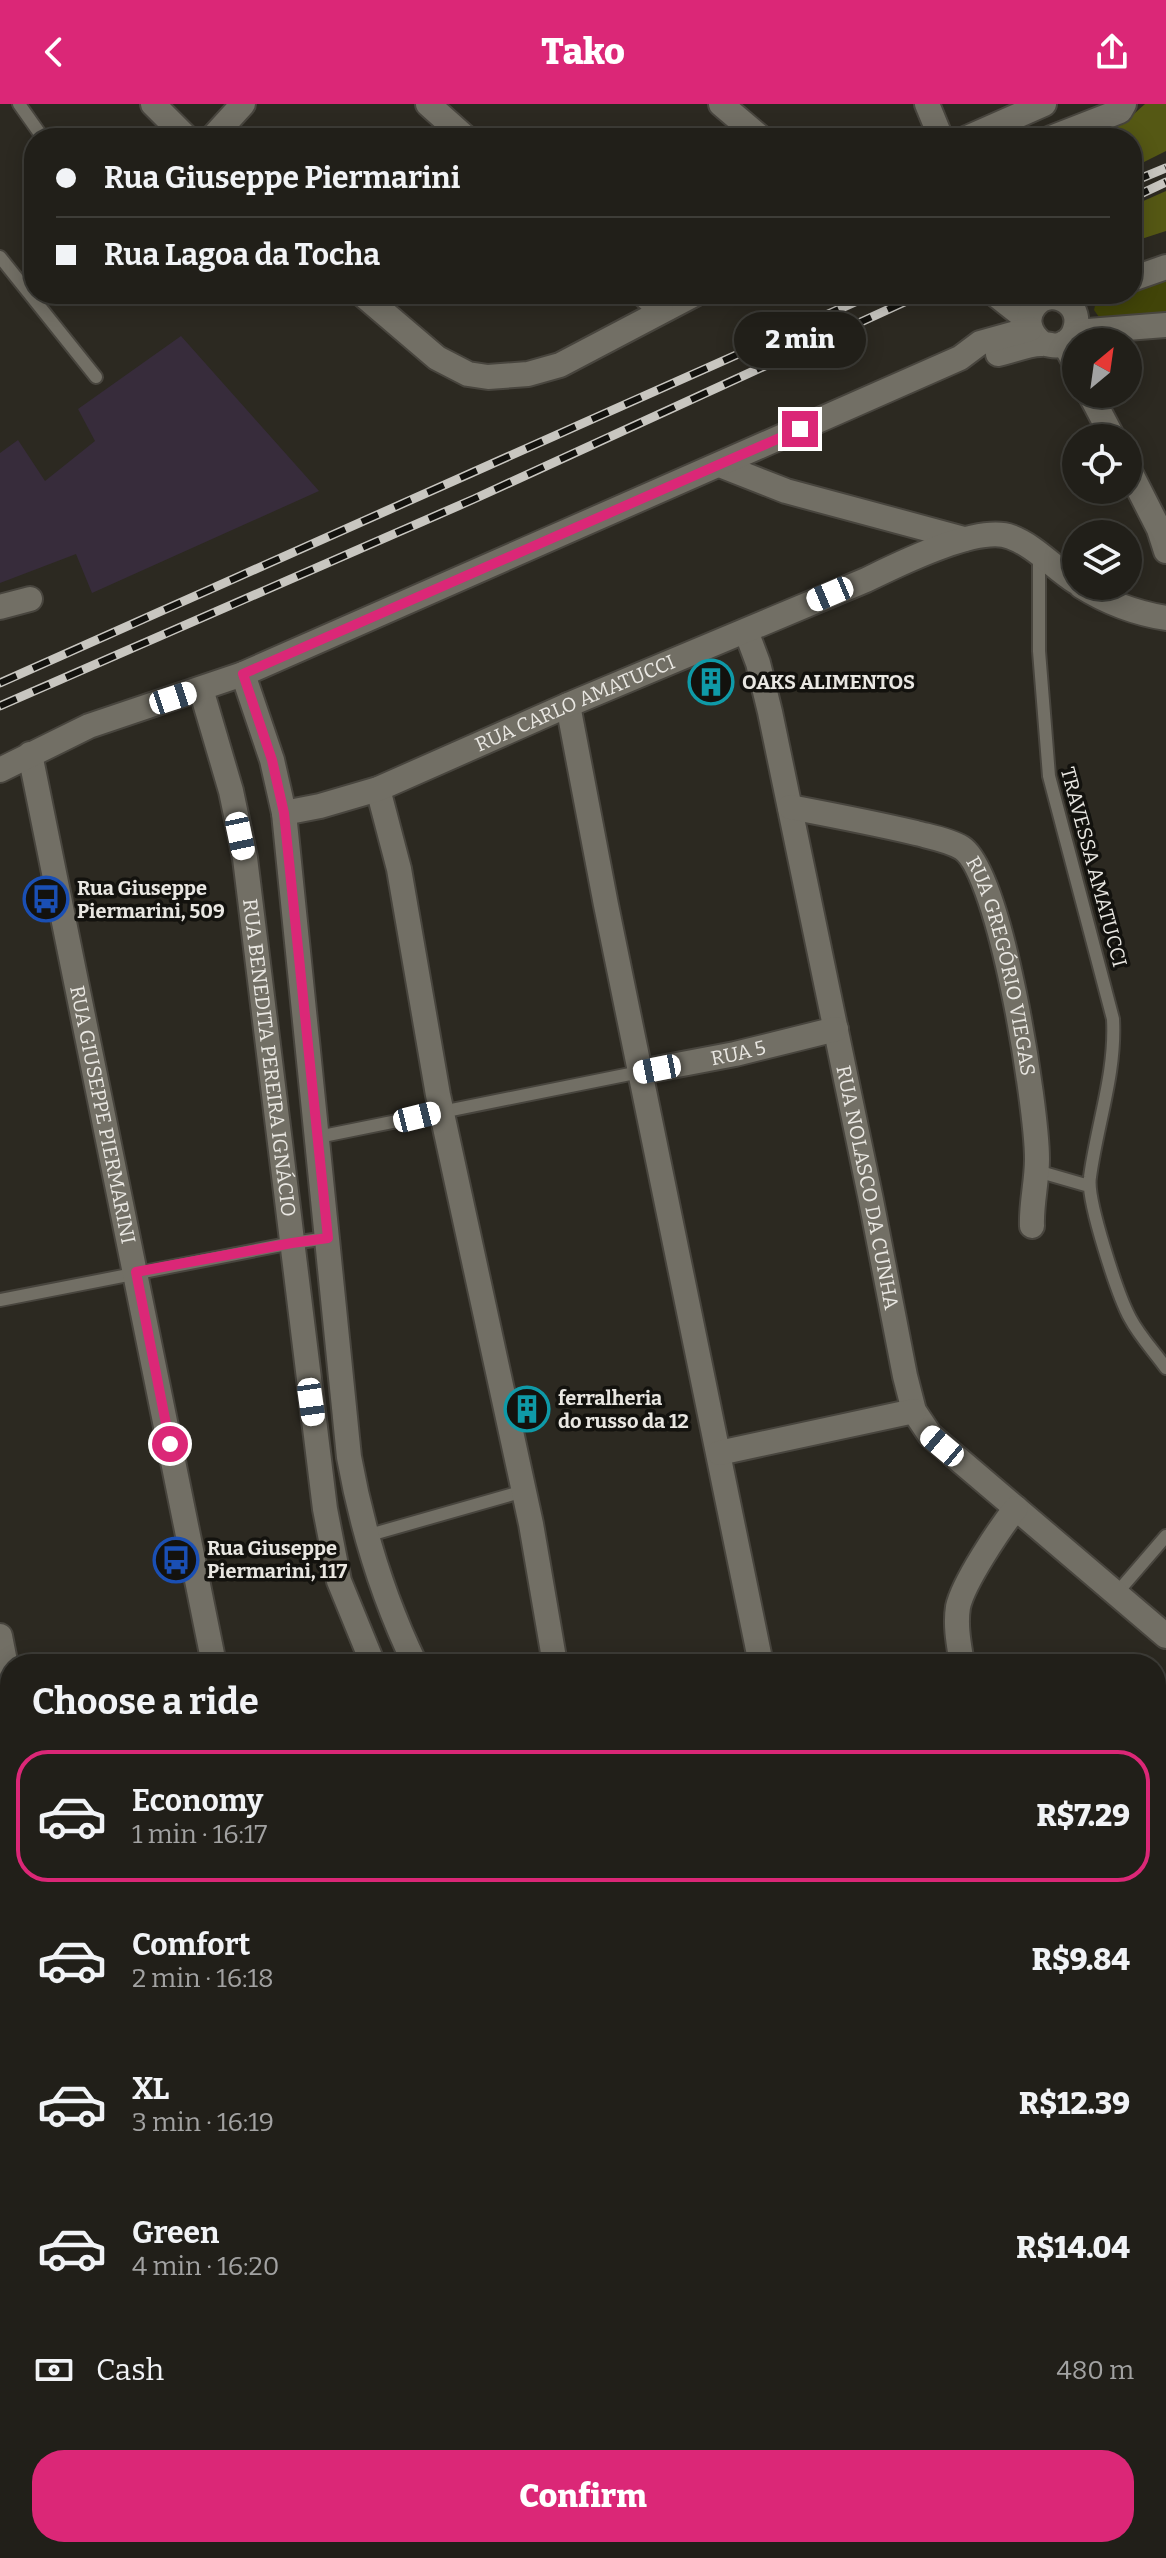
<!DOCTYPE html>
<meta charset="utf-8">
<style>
:root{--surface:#211f19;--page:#2d2c26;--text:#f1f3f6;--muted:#a2a2a2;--line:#3e3d38;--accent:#db2777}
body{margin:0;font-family:Bitter,serif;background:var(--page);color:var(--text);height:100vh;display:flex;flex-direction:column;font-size:30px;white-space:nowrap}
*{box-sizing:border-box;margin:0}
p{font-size:26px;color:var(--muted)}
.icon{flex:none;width:44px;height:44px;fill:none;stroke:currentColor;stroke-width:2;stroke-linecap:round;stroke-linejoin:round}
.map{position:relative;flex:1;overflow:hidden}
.panel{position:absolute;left:0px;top:1550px;width:1166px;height:904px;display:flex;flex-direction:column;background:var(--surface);border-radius:32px 32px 0 0;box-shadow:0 4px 20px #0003,0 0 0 2px var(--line)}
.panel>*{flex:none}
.hud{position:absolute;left:24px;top:24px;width:1118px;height:176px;border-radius:32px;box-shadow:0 4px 20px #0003,0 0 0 2px var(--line);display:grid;align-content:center;height:176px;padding:0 32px;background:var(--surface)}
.needle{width:52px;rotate:29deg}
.buttons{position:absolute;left:1062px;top:224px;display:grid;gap:16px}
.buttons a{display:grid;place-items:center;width:80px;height:80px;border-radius:50%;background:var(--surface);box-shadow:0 4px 20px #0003,0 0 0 2px var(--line);font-size:40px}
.end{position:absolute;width:36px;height:36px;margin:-18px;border:10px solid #db2777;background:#fff;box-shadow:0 0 0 4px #fff}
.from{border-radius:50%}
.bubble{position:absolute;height:56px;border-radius:28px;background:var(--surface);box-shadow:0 4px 20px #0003,0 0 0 2px var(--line);font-size:26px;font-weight:800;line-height:56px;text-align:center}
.car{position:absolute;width:24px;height:48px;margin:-24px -12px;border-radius:10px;box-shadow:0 0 6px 2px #0007;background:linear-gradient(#fff 24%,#345 0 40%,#fff 0 76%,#345 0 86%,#fff 0)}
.hud b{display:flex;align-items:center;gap:28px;height:76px;font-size:30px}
.hud b+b{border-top:2px solid var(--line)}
.hud i{width:20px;height:20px;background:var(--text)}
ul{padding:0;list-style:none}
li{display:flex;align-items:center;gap:24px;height:132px;margin:0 16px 12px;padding:0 16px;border:4px solid transparent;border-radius:32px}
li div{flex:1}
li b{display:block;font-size:30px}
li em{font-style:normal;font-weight:800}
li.current{border-color:var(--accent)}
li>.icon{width:72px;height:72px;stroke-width:1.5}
h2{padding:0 32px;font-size:36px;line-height:96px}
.pay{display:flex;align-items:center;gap:20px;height:88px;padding:0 32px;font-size:30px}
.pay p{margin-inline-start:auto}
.cta{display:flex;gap:16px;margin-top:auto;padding:16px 32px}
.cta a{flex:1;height:92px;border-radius:32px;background:var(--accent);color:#fff;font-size:32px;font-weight:800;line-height:92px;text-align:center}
header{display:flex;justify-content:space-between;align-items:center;height:104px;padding:0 32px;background:var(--accent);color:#fff;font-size:36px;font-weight:800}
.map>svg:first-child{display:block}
.education{fill:#372c3b}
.green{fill:#414408}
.forest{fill:#555814}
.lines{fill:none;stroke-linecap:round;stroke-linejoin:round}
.lane-casing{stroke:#48453e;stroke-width:16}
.street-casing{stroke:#48453e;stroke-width:28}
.lane{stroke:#726f65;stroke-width:12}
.street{stroke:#726f65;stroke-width:24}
.rail-casing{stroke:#c8c6c0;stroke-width:9}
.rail{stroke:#13120e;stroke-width:6;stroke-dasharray:18;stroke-linecap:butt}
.route{stroke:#db2777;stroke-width:10}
.labels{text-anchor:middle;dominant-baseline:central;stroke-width:7;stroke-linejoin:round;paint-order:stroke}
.poi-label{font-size:20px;font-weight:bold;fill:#e9e7e2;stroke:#13120e;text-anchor:start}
.street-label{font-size:20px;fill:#e9e7e2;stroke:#13120e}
</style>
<header><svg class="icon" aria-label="back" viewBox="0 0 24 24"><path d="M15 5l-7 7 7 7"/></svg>Tako<svg class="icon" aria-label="share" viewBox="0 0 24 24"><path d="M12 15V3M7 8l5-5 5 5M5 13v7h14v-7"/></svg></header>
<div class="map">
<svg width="1166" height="2454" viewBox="0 0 1166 2454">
<rect width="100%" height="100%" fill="#2c2921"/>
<path class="education" d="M181,232L319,387L92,489L76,450L0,479V349L18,336L45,377L95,337L78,305Z"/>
<path class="green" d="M1166,176V208L1138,214L1099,213L1094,206L1096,197L1113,190H1132V183Z
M1158,1991H1166V2099H1162Z"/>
<path class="forest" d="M1145,0H1166V47L1132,64V34H1082L1126,17Z
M1166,87V127L1132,138V102Z"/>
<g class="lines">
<g class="lane-casing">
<path id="lane" d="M19,0L43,34
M0,153L96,273
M1039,451V547L1049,672L1113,915C1116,969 1097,1020 1090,1073C1086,1095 1118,1192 1130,1214C1140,1233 1154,1247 1166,1264
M318,1033L640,968
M1037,1067L1089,1082
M0,1196L292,1139L328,1134
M366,1432L524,1387
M1116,1490L1166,1432
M1164,1979H1166
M1156,2102L1166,2106"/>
</g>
<g class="street-casing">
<g id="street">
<path d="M153,0L187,34"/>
<path d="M428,0L466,34"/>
<path d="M721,0L761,34"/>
<path d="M927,0L941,34"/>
<path d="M212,34L243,0"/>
<path d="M967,34L1044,0"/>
<path d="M1051,34L1120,7L1124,0"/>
<path d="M1132,175L1166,163"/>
<path d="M362,190L437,254L468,270L488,273L528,270L560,261L695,190"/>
<path d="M643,190L661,206"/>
<path d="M995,190L1029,217"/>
<path d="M1075,228L1166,221"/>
<path d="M1064,239L1076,261"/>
<path d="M998,250C1012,247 1028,240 1041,240C1048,239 1053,243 1060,241C1077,235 1082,212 1069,200C1044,178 1011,215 1042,239"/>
<path d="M1090,290L1113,334"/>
<path d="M720,361L786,387L964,435"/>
<path d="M1128,364L1159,425L1166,447"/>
<path d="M1081,482C1108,499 1135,509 1166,514"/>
<path d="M0,503L30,495"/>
<path id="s1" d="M746,527L758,559L770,608L871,1096L905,1272L914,1307L930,1331L1166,1532"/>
<path d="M243,570L272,656L284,709L349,1353C362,1425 383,1494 415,1560"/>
<path id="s2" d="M201,585L231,687L245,754L325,1405L339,1477L373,1560"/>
<path d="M568,601L606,801L761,1560"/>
<path id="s3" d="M30,650L214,1560"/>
<path d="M0,666L89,622L243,570L960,254L980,239L1030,225"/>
<path d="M378,685L399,765L438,991L531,1420L555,1560"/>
<path id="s4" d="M790,703C832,711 874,719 916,729C931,733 949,736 962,744C1001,769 1037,1004 1037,1055C1037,1078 1031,1100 1032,1122"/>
<path id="s5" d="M284,709L320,702L378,685L568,601L866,476C897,461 978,420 1011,433C1035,442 1054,464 1076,478"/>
<path id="s6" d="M640,968L735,950L836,925"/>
<path d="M719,1349L914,1307"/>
<path d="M0,1532L10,1583"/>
<path d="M962,1560C959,1541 955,1522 958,1503C963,1479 1000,1424 1016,1404"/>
<path d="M1156,1806L1166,1811"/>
<path d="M0,2000L10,1998"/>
<path d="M1156,2387L1166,2383"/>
<path d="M182,2444L184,2454"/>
<path d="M261,2454L269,2444"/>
<path d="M319,2454L321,2444"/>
<path d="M941,2454L976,2444"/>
</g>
</g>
<use href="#lane" class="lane"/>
<use href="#street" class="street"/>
<g class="rail-casing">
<path id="rail" d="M1132,78L1166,64
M1132,94L1166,78
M0,579L873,190
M0,602L474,395L922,190"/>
</g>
<use href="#rail" class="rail"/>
</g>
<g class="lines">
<path class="route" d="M170,1340L136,1168L292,1139L328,1134L284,709L272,656L243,570L800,325"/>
</g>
<defs>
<g id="building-ring" transform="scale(2.3)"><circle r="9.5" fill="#13120e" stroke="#0f9aa8" stroke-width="1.5"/><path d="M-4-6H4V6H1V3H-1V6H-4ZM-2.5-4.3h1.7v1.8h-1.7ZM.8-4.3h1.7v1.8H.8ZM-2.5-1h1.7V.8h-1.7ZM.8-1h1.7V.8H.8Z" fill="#0f9aa8"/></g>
<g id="bus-ring" transform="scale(2.3)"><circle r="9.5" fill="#13120e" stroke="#1a4fb4" stroke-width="1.5"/><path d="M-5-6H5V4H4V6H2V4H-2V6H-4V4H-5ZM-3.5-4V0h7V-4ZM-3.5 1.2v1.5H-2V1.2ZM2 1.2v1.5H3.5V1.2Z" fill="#1a4fb4"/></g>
</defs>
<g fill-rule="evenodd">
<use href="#building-ring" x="711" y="578"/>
<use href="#bus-ring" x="46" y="795"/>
<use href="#building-ring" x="527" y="1305"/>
<use href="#bus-ring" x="176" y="1456"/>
</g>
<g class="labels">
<g class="poi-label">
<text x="742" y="578">OAKS ALIMENTOS</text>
<text x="77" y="784">Rua Giuseppe<tspan x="77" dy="23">Piermarini, 509</tspan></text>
<text x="558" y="1294">ferralheria<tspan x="558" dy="23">do russo da 12</tspan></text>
<text x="207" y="1444">Rua Giuseppe<tspan x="207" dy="23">Piermarini, 117</tspan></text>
</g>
<g class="street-label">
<text stroke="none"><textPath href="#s5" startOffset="312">RUA CARLO AMATUCCI</textPath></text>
<text transform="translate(1094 763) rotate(75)">TRAVESSA AMATUCCI</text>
<text stroke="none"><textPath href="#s4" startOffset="304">RUA GREGÓRIO VIEGAS</textPath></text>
<text stroke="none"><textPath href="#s6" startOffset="100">RUA 5</textPath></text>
<text stroke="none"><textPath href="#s2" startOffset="376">RUA BENEDITA PEREIRA IGNÁCIO</textPath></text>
<text stroke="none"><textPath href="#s3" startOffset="368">RUA GIUSEPPE PIERMARINI</textPath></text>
<text stroke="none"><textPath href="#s1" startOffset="570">RUA NOLASCO DA CUNHA</textPath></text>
</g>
</g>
</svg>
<div class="buttons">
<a><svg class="needle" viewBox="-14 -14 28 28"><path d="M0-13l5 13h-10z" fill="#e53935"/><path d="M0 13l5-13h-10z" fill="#a2a2a2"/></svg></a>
<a><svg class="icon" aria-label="locate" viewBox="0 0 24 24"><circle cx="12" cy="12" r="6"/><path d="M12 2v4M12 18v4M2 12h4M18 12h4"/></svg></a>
<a><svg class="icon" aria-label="layers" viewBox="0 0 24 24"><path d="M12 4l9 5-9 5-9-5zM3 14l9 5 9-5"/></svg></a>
</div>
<i class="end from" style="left:170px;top:1340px"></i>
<i class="end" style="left:800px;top:325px"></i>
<div class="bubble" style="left:734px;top:208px;width:132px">2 min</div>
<i class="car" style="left:830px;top:490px;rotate:247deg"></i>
<i class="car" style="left:173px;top:594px;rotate:72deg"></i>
<i class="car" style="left:240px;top:732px;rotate:168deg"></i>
<i class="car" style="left:657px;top:965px;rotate:259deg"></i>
<i class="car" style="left:417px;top:1013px;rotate:76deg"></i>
<i class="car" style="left:311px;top:1298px;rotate:172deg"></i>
<i class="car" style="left:942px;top:1342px;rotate:310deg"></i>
<div class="hud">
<b><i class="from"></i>Rua Giuseppe Piermarini</b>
<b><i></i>Rua Lagoa da Tocha</b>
</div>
<section class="panel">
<h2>Choose a ride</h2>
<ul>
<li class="current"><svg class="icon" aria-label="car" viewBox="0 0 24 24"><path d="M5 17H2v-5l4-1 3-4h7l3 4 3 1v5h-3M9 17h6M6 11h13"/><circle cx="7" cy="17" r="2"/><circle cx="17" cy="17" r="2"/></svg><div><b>Economy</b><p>1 min · 16:17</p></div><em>R$7.29</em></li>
<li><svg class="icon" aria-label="car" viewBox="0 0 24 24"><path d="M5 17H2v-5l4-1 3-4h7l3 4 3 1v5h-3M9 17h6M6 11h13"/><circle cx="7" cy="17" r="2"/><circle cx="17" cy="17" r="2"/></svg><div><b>Comfort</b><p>2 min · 16:18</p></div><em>R$9.84</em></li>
<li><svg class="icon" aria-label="car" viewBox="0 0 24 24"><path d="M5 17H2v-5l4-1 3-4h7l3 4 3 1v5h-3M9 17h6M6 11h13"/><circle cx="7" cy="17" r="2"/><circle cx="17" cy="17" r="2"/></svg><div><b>XL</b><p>3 min · 16:19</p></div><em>R$12.39</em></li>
<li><svg class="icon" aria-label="car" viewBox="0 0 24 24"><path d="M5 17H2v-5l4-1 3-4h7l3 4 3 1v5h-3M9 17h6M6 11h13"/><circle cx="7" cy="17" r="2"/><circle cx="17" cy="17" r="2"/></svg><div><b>Green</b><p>4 min · 16:20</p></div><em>R$14.04</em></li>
</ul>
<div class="pay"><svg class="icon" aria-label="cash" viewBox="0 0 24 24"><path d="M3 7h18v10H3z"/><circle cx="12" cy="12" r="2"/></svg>Cash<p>480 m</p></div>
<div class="cta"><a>Confirm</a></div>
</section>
</div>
